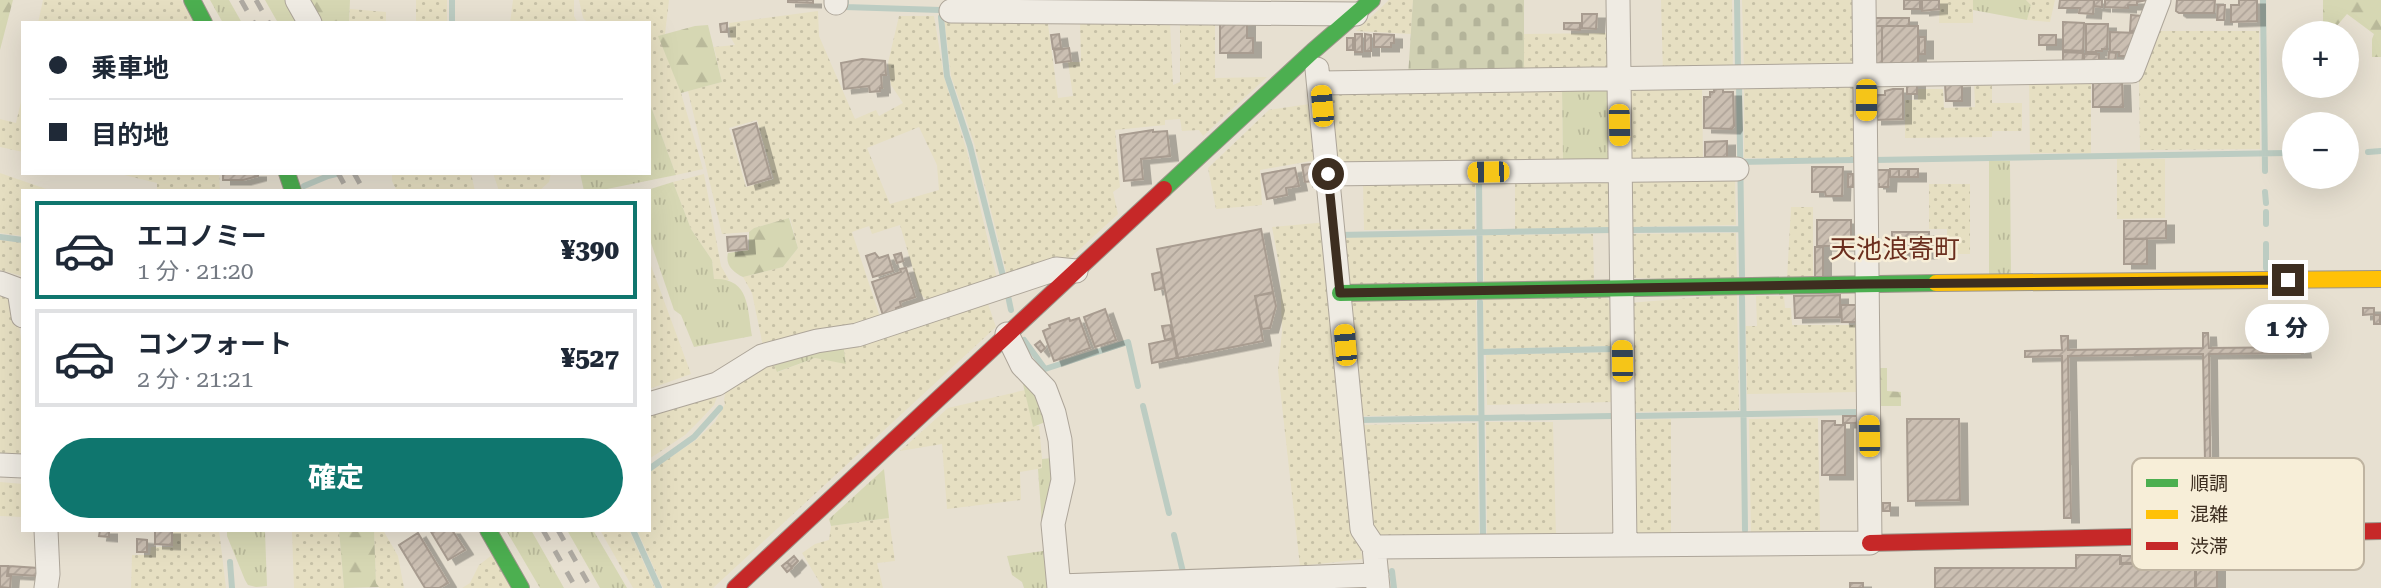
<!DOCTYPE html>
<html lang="ja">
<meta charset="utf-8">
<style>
:root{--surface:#fff;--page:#f2f2f3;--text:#1f2937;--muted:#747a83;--line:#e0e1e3;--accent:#0f766e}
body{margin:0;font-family:"Roboto Serif","Noto Sans JP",serif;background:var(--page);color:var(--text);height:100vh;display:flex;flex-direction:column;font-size:26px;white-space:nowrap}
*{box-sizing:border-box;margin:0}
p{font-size:23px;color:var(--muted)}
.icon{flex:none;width:38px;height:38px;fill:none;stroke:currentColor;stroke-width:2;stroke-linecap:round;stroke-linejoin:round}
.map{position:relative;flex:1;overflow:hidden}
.drawer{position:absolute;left:21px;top:189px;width:630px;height:343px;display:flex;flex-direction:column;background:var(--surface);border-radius:0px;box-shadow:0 7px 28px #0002}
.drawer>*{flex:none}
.hud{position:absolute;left:21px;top:21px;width:630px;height:154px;border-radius:0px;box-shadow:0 7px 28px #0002;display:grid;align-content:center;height:154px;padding:0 28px;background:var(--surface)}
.fabs{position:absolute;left:2282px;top:21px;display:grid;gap:14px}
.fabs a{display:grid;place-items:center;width:77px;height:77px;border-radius:50%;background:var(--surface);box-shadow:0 7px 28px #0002;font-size:35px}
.end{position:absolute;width:32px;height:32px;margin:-16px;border:9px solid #3d2e20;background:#fff;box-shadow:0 0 0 4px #fff}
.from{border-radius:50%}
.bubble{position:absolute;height:49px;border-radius:24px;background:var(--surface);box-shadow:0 7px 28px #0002;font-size:23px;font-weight:800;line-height:49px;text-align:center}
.car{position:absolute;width:21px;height:42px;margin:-21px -10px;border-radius:9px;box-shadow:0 0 5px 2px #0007;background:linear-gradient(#f5c518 24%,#345 0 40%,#f5c518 0 76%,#345 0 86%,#f5c518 0)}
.hud b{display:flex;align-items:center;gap:24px;height:66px;font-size:26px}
.hud b+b{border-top:2px solid var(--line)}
.hud i{width:18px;height:18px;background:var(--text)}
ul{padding:12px 0 0;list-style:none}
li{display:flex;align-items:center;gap:21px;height:98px;margin:0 14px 10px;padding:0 14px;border:4px solid var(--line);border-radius:0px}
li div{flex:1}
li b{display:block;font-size:26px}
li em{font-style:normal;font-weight:800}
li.current{border-color:var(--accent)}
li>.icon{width:63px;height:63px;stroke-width:1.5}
.primary-button{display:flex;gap:14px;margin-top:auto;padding:14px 28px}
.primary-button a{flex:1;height:80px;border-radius:42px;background:var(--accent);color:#fff;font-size:28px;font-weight:800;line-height:80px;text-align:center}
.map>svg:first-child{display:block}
.farmland{fill:url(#farmland-dots);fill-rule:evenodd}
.grass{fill:url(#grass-tufts)}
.forest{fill:url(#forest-firs)}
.cemetery{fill:url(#cemetery-stones)}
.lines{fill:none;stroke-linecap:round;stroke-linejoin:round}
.stream{stroke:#bcccc2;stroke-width:6}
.building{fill:url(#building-hatch);stroke:#a89c90;stroke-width:2;filter:url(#shadow)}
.street-casing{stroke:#ada599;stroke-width:25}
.fast-casing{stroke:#9c958a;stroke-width:18}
.slow-casing{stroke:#9c958a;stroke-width:18}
.jam-casing{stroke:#9c958a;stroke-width:18}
.street{stroke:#efebe3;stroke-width:23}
.fast{stroke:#4caf50;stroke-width:16}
.slow{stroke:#ffc107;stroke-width:16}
.jam{stroke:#c62828;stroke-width:16}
.rail{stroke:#afaaa2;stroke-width:5;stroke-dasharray:12 12;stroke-linecap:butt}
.route{stroke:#3d2e20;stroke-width:9}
.labels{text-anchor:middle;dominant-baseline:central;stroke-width:5;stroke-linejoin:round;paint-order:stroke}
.quarter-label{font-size:26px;fill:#6b2e1e;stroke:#f7eed8}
.key{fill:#f7eed8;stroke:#bfb4a1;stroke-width:2}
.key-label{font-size:19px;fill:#3d2e20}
</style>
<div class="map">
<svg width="2381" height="588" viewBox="0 0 2381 588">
<defs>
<pattern id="farmland-dots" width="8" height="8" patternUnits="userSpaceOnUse" patternTransform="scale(1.75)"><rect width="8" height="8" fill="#e6dfc2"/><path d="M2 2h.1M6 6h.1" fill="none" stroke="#c6c0a6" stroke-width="1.8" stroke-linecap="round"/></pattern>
<pattern id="grass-tufts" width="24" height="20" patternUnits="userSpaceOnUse" patternTransform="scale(1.75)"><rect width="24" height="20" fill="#d6d7b3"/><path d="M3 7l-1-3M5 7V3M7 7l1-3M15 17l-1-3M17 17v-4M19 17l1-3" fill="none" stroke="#b9b99a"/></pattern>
<pattern id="forest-firs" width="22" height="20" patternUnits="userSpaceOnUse" patternTransform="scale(1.75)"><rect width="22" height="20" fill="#d6d7b3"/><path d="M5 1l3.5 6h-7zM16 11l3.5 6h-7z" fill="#b9b99a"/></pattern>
<pattern id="cemetery-stones" width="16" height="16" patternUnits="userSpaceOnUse" patternTransform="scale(1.75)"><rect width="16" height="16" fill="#d1d1b3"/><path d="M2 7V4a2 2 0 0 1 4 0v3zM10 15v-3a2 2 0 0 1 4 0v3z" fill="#b4b49a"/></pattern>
<pattern id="building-hatch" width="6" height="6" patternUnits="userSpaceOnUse" patternTransform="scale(1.75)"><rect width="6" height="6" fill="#cbbfb2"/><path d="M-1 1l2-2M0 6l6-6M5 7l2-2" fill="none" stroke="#afa499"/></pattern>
<filter id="shadow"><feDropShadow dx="8" dy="4.5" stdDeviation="0" flood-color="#0004"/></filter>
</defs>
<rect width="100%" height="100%" fill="#e7e0d1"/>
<path class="farmland" d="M43,0H181L194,23H38Z
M416,0H447V23H416Z
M513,0H574V16L578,23H510Z
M579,0H669L665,34L659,36L681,93L703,169L676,175L649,101V23H588L583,18Z
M1389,0H1413L1411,34L1356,31Z
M1661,0H1732L1733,72L1663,74Z
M1742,0H1855L1856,65L1744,72Z
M1940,0H1973V23H1939Z
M2026,0H2055L2050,22L2027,20L2031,5Z
M350,9L386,12V23H349Z
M818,11L819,36L855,119L876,110L879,116L903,103L891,85L888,63L899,16H934L944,77L966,148L998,283L928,302L920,293L900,225L872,234L869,226L852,232L882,323L763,346L752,293L743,277L783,267L798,248L790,218L754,228L749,232L722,234L688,91L722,82L714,47L735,45L730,36L729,23ZM757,120L774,179L746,187L729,128ZM919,127L937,165L939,190L890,204L867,148Z
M944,16L1047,17L1058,98L1073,96L1068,62H1081L1080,22L1170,23L1173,85L1180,82V19H1215V78L1267,77L1203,136L1199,130L1182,131L1180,119L1165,120V125L1115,130L1120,187L1113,192L1118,214L1068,260L1008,279L974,143L951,76Z
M2155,31H2259L2260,149L2140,150L2139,80Z
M1609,33V65L1601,74L1524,76V34Z
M2091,78V153H2030L2029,79Z
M1974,80H1992V103H2022V131H1992V137L1905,138V100H1918V89H1943L1944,108L1975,107Z
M1744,82L1853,84L1856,90V158H1744Z
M1702,83L1703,158L1627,160L1626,92L1636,84Z
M1562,87L1563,160L1330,163V89Z
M23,93V152L0,147V119L16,123Z
M1316,103L1322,159L1260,170L1262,205L1216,209L1208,168L1269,110Z
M2117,159H2165V218L2117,219Z
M0,173L52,191H23V236L0,233Z
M116,173H219L220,191H157V183Z
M392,173H471L475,191H397L392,181Z
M493,173H551L549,182L539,191H499Z
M704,174L721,266L729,280H714L712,260L691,229L673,182Z
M1735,175L1736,225L1627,227V176Z
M1609,178L1613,227L1515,229V179Z
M1475,179V229L1364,230L1363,180Z
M1929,184H1970V254H1947V229H1929Z
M1791,207H1813V279H1787Z
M1328,222L1358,539L1363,559L1300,566L1278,370L1282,331L1280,270L1272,227Z
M1736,233L1737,281L1633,278L1628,234Z
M1593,234L1594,282L1484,284L1483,235Z
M1475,236L1476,284L1350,285L1337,237Z
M0,240L23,243V281L22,276L0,270Z
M649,260L691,374L649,389Z
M0,288L16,302L23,354V459L0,458Z
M1737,294L1739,410L1631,412L1629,303Z
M1605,296L1614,305L1615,346L1484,349L1483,298Z
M1756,296H1784L1785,308H1791L1792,325H1857L1858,392L1747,394L1746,326H1757Z
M986,298L996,327L713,588H663L637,530H649V472L696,440L715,422L725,404L724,399L728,383L771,358L778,372L815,358L846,363L843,343Z
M1476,298L1477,415L1355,416L1351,300Z
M1616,352L1613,402L1487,405L1486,355Z
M720,389L714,405L702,418L685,435L649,459V409Z
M1025,390L1033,426H1039L1043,468L1020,472L1021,500L947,509L942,444L900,451L948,408Z
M1818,418L1820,532L1751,533L1749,419Z
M1671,419V536L1637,534L1632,529L1631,420Z
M1486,422H1553L1556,536L1487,537Z
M1477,423L1479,537L1375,538L1356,425Z
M0,482L23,484V517L0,516Z
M889,518L895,561L877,563L883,588H823L802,553L815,544L829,540L831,526Z
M173,530H219L226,588H131L132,555H150L151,547H173Z
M339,530L344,588H294L292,531Z
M374,530H383L398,556L404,588H379L376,583Z
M600,530H629L655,588H633Z
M492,555L511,588H462L470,583L479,565Z"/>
<path class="grass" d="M210,0H229L242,23H223Z
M265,0H287L300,23H278Z
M1973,0H2026L2031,5L2027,20L1973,10Z
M1603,86L1609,91L1611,159L1563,160L1562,87Z
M649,101L676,175L597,191H584L580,173H649Z
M1989,161H2010L2011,276H1989Z
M673,182L691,229L712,260L714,279C750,278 747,308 752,336L694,347L681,315L674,310L649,237V191H644Z
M843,343L846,364L815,358L777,372L771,358Z
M1031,383L1043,410L1045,422L1033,427L1023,384Z
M1052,458L1054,476L1042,524L1038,469L1042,468V459Z
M884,469L889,518L831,526L829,519Z
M227,530H312L265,532L267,586L256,587L248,585L245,580L227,536Z
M506,530H531L564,588H540Z
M567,530H593L627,588H600Z
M1043,551L1049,588H1024L1022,582L1012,575L1007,556Z"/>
<path class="forest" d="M0,0H13L0,50Z
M308,0H350L349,23H314Z
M2323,0H2381V57H2372V39L2374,34L2347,14L2335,28L2323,23Z
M708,25L722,82L681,93L658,36L695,26Z
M789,218L798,248L783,267L743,277C733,272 725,265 728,253L749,250V232L754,228Z
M1875,368H1887V391L1901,392V406H1876Z
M339,530H374L376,583L379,587L344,588Z"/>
<path class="cemetery" d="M1413,0H1524V76L1408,77Z"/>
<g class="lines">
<path class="stream" d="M1737,0L1738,72
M2263,0L2265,171
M846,2L845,7L940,10
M941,17L947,76L970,146L1004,280
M452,23V0
M1739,84L1742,276
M2347,152H2349
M2368,152L2381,151
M1874,160L2287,153
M1737,162L1853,160
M1479,180L1480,280
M304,186L328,176L340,173
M2265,192L2266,203
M2266,212V224
M1629,230L1741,229
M1338,235L1611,230
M0,237L23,240
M2266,244V268
M1007,291L1011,310
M1742,297L1745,530
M1480,302L1483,534
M1024,340L1045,369L1128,342L1138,386
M1481,352L1613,349
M1143,406L1169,513
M1634,416L1857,412
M1358,420L1612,416
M649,469L694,437L720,408
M633,530L659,588
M1174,535L1183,572
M230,562L232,588
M1392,571L1394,588"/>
</g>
<path class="building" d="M788,0H813V3L788,2Z
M1904,0H1920V9H1904Z
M1922,0H1939V9L1922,11Z
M2060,0H2094L2093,14L2079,13L2080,8H2059Z
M2094,0H2102V7L2094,6Z
M2105,0H2147L2137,2V5H2128V8L2105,7Z
M2177,0H2215L2214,13H2179L2176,11Z
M2239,0H2257V21L2231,22V5H2239Z
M2218,5H2225L2224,20H2217Z
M1582,14H1597L1596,29L1582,28Z
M2131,15L2142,16V32L2130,31Z
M1875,18H1909V26H1875Z
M1247,21V38H1253V53H1220V24Z
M2063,22L2084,23L2083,51L2063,50Z
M727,23V32H721L720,24Z
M1564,23H1580V30L1564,29Z
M2086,24H2108L2107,49H2102V51H2096V52H2086Z
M1874,26H1882V64H1875Z
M1882,26H1918V67H1882Z
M2110,32L2137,33L2128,56H2119V52H2110Z
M1059,34L1061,48L1053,49L1051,35Z
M1355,34H1362V52H1355Z
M1365,34L1371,35V51H1365Z
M1374,34L1394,35V43H1391V47H1374Z
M2039,35H2056V45H2039Z
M1919,37H1925V54H1919Z
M1347,38H1353V50H1347Z
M1069,48L1071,61L1056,63L1054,50Z
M2063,52L2083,53L2082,66L2063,65Z
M2109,52L2116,53L2115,65H2108Z
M2084,54H2099V66L2084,65Z
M862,59L885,61L886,75H881L882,88H880V91L870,92L869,86L844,89L841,63Z
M2093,81H2122L2123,107H2093Z
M1907,82H1917V94H1907Z
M1962,83V101H1946L1945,84Z
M1714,89H1723V92H1733L1734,126L1732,129L1704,128V97H1710V92H1714Z
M1893,89H1903V119L1874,120V95H1885V91Z
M756,123L771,178L748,185L733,130Z
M1153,130V132L1167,131L1170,156L1141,159L1143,179L1124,181L1120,135Z
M1727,141V157H1705V142Z
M1320,163L1322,180L1305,182L1302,165Z
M1812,167H1843L1842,196H1826L1825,192H1812Z
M1295,168L1299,186L1286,188L1287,195L1267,199L1262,174Z
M1890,169H1899V177H1890Z
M1899,169H1908V177H1899Z
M1909,169H1918V177H1909Z
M1876,170H1889L1888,187H1879V184H1876Z
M223,173H258V176L243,180H223Z
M1848,174H1853V187H1848Z
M1817,220H1851V246H1817Z
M2124,221H2166V238L2124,239Z
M1261,229L1273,292L1255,296L1263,341L1178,358L1157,249Z
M1892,232H1929V254H1892Z
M746,236L747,249L728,251L727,237Z
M2124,239H2147V264H2124Z
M1815,247H1823V277H1815Z
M875,253L879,258L888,255L893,271L873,277L866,256Z
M901,253L903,261L897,263L894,255Z
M906,268L915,297L900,302L901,306L896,308L897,311L883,315L872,282L901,272L900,269Z
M1161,272L1164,288L1155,290L1152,274Z
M1273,293L1276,306L1270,328L1262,329L1255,296Z
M1840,295V317L1795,318L1794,296Z
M1841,305H1856V322H1842Z
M2363,308H2374V314L2363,315Z
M1105,309L1116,340L1095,347L1084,317Z
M2374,315H2380V324H2374Z
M1069,318L1070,321L1079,318L1090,348L1054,361L1043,331L1050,328L1049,325Z
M1170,325L1173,338L1165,340L1162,326Z
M2203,333H2208L2209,348L2302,347L2303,353L2209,354L2211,515L2206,516L2203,354L2068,356L2071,518H2064L2062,356L2025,357V351L2062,350L2061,336H2068V350L2203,348Z
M1173,339L1177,358L1152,363L1149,344Z
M1040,341L1045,348L1041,352L1035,345Z
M1843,416H1857V423H1843Z
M1907,419H1959L1960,500L1908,501Z
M1822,421H1835V425H1845V475H1822Z
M1883,503H1890V511H1883Z
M100,530H109V537L99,536Z
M155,530H172V545L155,544Z
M430,530H452L465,550L448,560Z
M418,533L448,583L439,588H425L399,545Z
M137,539L147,540V552H137Z
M2151,551H2200V556H2217V588H2196V562L2121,563V556H2151Z
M2076,555H2120V564L2195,563V588H1935V568H2076Z
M794,556L798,561L792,567L787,562Z
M787,562L792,568L787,572L782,566Z
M0,566H8L7,576H11L10,588L0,587Z
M9,566L38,568V576L8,574Z
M1850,583H1863V588H1850Z"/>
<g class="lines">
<g class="street-casing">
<path id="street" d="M297,0L310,23
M1618,0L1625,545
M836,3V0
M951,11L1356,14
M1317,69L1362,529L1374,547L1378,588
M1320,83L2132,71L2159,0
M1328,174L1737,169
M0,283L19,290L23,316
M1007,334L1022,365L1045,389L1054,413L1060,440L1063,480L1053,524L1059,588
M649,404L717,384L762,356L817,341L857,335L1056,269L1076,271
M0,465L23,466
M1374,547L1870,543L1864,0
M1059,586L1377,575
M46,588L48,574L46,530"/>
</g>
<g class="fast-casing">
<path id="fast" d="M192,0L204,23
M287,173L293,191
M1164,189L1313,51L1372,0
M1340,293L1936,283
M488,530L521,588"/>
</g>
<g class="slow-casing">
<path id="slow" d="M1936,283L2381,279"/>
</g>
<g class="jam-casing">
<path id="jam" d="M1870,543L2381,531
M735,588L1164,189"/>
</g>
<use href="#street" class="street"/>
<use href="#fast" class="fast"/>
<use href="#slow" class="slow"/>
<use href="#jam" class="jam"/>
<path class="rail" d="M241,0L254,23
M256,0L269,23
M338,173L348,191
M354,173L364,191
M543,530L576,588
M558,530L591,588"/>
</g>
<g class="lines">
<path class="route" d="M1328,174L1340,293L1867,284L2288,280"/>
</g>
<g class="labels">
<g class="quarter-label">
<text x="1895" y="249">天池浪寄町</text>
</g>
</g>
<rect x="2132" y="458" width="232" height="112" rx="10" class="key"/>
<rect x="2146" y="479" width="32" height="8" fill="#4caf50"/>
<rect x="2146" y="510" width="32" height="9" fill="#ffc107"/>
<rect x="2146" y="542" width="32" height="8" fill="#c62828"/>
<g class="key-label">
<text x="2190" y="490">順調</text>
<text x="2190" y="521">混雑</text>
<text x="2190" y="553">渋滞</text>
</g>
</svg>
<div class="fabs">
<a>+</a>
<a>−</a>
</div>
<i class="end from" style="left:1328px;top:174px"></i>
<i class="end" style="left:2288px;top:280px"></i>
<div class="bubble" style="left:2245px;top:304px;width:84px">1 分</div>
<i class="car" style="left:1866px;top:100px;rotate:180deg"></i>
<i class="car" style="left:1322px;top:106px;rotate:355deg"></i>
<i class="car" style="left:1619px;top:125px;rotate:179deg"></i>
<i class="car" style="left:1488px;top:172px;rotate:269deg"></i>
<i class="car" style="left:1345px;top:345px;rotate:355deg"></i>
<i class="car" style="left:1622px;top:361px;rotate:359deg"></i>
<i class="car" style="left:1869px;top:436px;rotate:359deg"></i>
<div class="hud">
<b><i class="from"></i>乗車地</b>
<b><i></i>目的地</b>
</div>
<section class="drawer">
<ul>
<li class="current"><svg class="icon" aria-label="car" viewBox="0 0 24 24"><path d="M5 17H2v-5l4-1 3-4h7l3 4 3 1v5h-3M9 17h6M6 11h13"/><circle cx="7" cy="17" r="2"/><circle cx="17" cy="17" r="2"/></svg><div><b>エコノミー</b><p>1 分 · 21:20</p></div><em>¥390</em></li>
<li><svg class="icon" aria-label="car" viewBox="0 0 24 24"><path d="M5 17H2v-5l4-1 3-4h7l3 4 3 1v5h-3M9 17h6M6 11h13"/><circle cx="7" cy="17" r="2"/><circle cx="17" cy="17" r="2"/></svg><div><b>コンフォート</b><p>2 分 · 21:21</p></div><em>¥527</em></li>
</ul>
<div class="primary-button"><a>確定</a></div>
</section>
</div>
